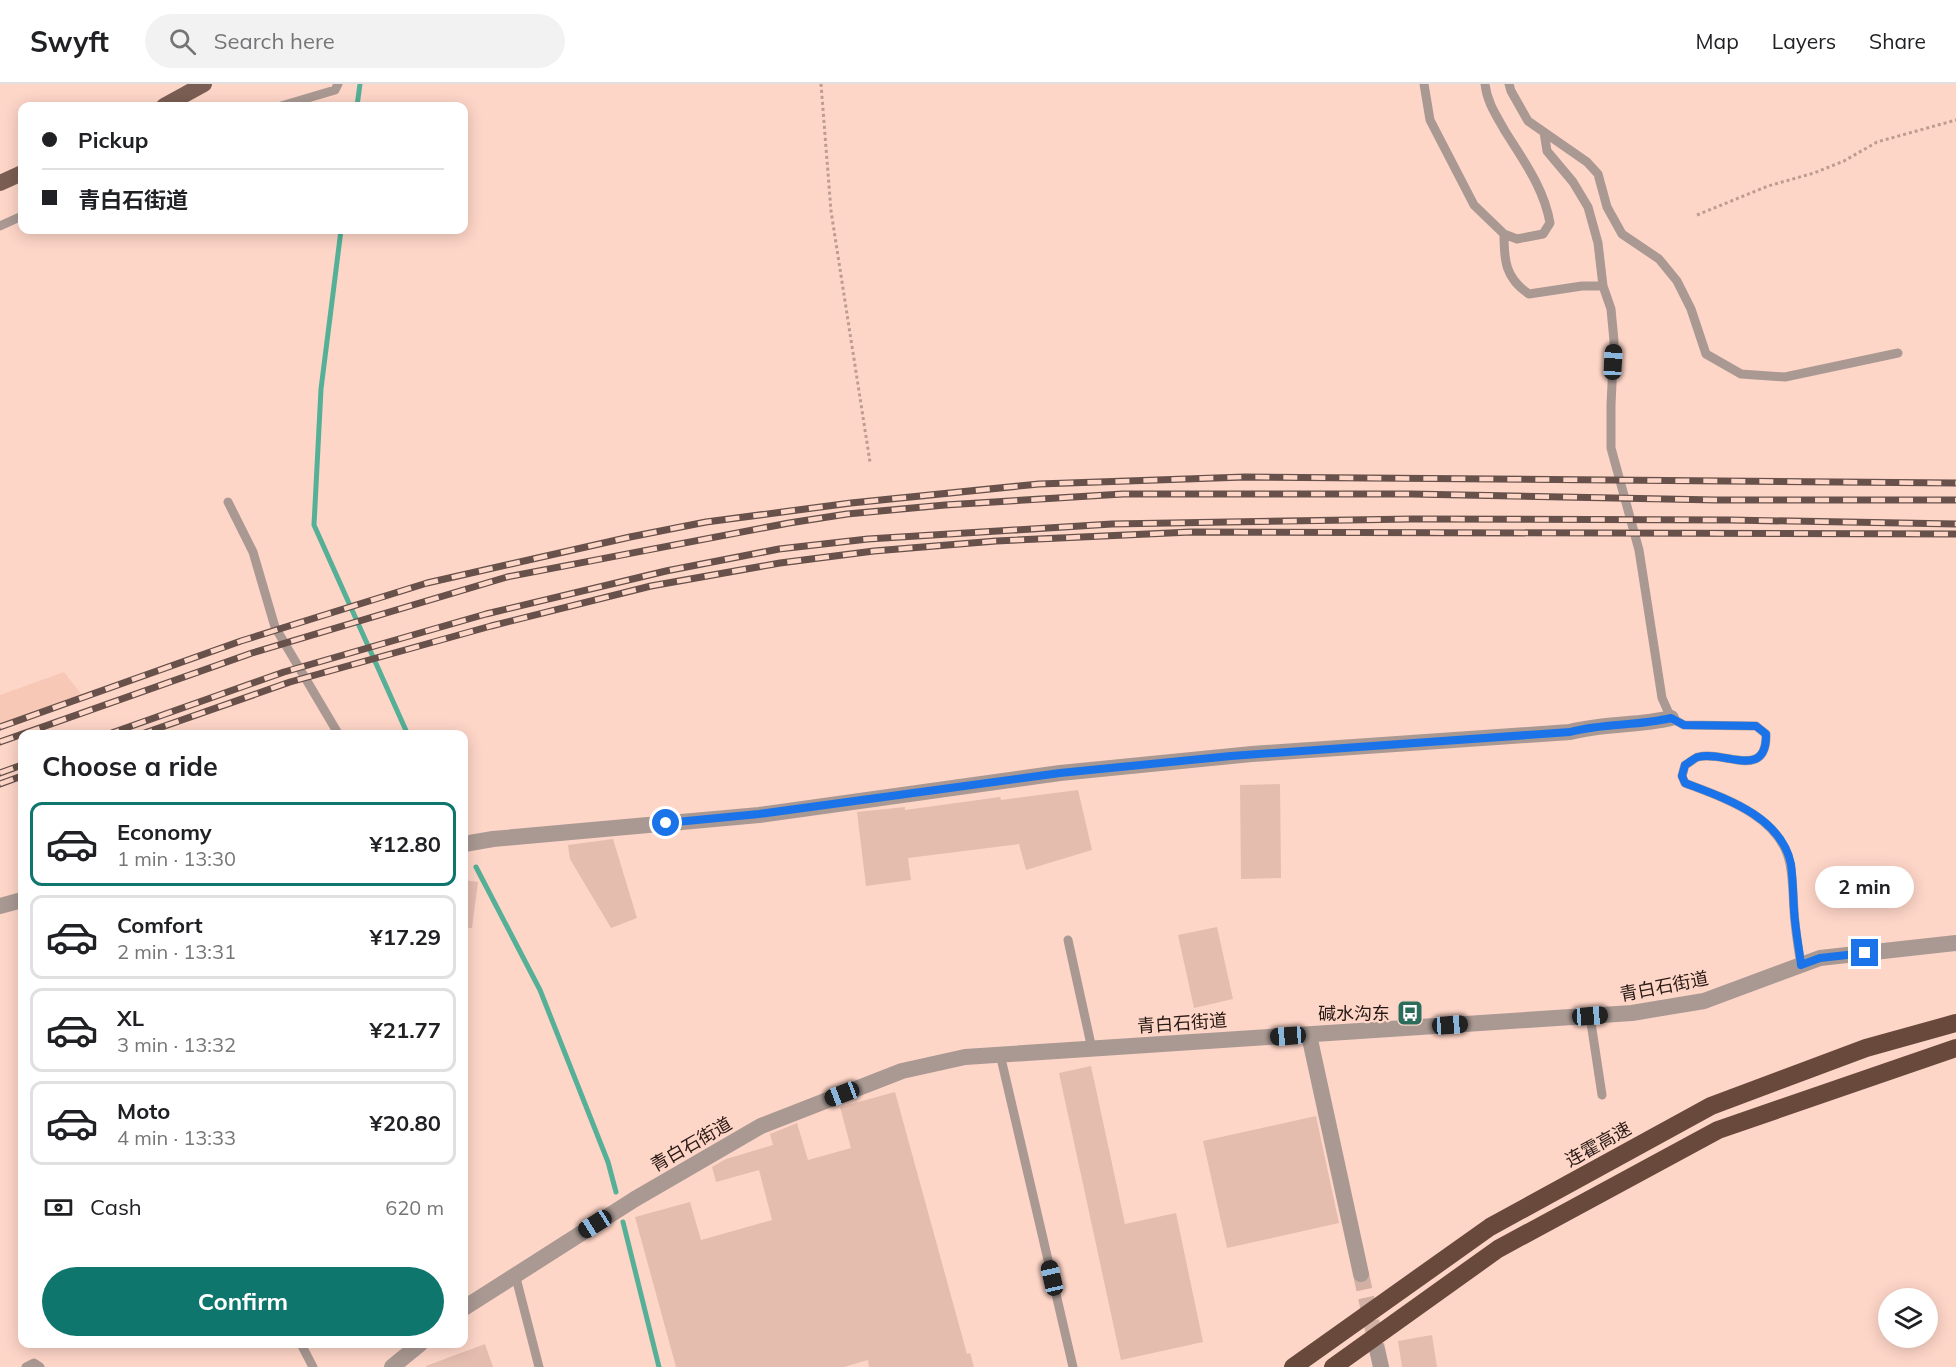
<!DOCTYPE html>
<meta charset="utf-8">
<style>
:root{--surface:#fff;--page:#f2f2f2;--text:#202124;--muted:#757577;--line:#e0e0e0;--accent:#0f766e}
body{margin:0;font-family:Mulish,"Noto Sans SC",sans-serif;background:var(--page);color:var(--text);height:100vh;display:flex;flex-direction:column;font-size:22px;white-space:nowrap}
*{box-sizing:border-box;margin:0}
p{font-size:20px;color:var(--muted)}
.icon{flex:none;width:33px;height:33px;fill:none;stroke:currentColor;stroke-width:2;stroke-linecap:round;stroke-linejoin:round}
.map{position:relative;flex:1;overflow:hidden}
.panel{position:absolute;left:18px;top:646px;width:450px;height:618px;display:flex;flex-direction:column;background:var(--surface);border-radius:12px;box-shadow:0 3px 15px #0003}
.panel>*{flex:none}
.hud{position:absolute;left:18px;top:18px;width:450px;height:132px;border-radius:12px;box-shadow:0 3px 15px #0003;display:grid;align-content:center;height:132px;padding:0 24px;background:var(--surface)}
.tools{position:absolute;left:1878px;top:1204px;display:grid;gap:12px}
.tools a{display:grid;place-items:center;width:60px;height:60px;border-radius:50%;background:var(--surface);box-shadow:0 3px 15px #0003;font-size:30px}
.end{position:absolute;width:27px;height:27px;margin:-14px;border:8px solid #1a73e8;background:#fff;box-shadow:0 0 0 3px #fff}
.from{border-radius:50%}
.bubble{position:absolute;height:42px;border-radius:21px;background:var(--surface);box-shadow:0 3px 15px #0003;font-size:20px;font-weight:700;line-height:42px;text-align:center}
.car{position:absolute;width:18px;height:36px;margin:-18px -9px;border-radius:8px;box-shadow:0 0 4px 2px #0007;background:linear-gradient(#222 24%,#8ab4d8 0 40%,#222 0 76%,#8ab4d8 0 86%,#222 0)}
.hud b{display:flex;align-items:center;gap:21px;height:57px;font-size:22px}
.hud b+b{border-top:2px solid var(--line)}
.hud i{width:15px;height:15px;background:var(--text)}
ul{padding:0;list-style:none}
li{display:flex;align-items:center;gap:18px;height:84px;margin:0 12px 9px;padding:0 12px;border:3px solid var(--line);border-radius:12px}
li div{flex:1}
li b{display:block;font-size:22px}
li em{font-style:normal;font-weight:700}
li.on{border-color:var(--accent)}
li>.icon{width:54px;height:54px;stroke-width:1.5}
h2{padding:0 24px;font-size:27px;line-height:72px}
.pay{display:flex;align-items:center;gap:15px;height:66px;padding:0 24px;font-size:22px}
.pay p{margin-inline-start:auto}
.button{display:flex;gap:12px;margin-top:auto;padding:12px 24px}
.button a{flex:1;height:69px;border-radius:36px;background:var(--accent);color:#fff;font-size:24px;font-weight:700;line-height:69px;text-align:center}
header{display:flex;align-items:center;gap:36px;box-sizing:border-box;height:84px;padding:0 30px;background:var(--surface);border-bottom:2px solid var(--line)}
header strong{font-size:28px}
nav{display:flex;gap:33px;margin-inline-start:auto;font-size:21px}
.search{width:420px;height:54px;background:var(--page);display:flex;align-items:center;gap:15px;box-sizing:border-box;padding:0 21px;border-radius:33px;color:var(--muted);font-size:22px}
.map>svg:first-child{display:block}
.built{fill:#f8c8b7}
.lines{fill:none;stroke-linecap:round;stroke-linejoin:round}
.stream{stroke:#55b097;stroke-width:5}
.building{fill:#e4bdaf}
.minor-tunnel{stroke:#d3b0a4;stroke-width:16;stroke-dasharray:16 8;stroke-linecap:butt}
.path{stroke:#bd9c91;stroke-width:3;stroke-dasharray:3 3;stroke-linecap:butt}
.service{stroke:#aa9993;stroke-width:9}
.minor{stroke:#aa9993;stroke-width:16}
.tertiary{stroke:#aa9993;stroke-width:16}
.primary{stroke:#7b5e53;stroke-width:16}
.motorway{stroke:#6a493d;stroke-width:18}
.rail-casing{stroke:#67514a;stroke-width:7}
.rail{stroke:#fed6c8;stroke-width:4.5;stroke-dasharray:14;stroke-linecap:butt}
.route{stroke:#1a73e8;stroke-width:8}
.labels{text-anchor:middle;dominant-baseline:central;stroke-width:4.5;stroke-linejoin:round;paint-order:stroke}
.street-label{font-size:18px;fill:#271914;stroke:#fed6c8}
.poi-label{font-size:18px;fill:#271914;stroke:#fed6c8;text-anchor:end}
</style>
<header>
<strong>Swyft</strong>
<div class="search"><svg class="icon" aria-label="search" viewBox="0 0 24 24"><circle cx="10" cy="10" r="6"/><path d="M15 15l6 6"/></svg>Search here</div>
<nav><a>Map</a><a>Layers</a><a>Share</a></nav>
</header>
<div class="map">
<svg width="1956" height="1283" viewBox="0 0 1956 1283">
<rect width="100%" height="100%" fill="#fed6c8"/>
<path class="built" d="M64,588L86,616L0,645V611Z"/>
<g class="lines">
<path class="stream" d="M357,22L360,0
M341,146L321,305L314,441L408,651
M476,783L540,906L608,1078L616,1108
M623,1138L659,1283"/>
</g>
<path class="building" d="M1280,700L1281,794L1241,795L1240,701Z
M1078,706L1092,766L1026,786L1019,760L908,774L911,796L866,802L857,728L905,723V726L1000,713L1001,716Z
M613,755L637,834L611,844L570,775L568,761Z
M464,796L478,798L472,844H464Z
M1217,843L1233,915L1194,924L1178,851Z
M1091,982L1125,1140L1176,1129L1203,1258L1121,1276L1059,989Z
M895,1008L967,1270L970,1269L974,1283H869L868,1276L844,1283H676L635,1133L690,1118L701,1156L772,1136L759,1086L716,1098L712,1083L726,1075L773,1061L770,1050L797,1039L808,1076L851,1064L840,1023Z
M1316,1032L1339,1139L1227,1164L1203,1057Z
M1432,1251L1437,1283H1402L1398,1257Z
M485,1260L493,1283H426V1282Z"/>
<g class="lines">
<path class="minor-tunnel" d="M1361,1190L1377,1264"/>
<path class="path" d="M821,0L831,127L870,378
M1697,131L1768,102L1814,89L1844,77L1877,58L1956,36"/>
<path class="service" d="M1424,0L1430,36L1474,121L1504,150L1517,155L1543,150L1550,139C1544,104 1523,76 1505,47C1496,31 1487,18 1485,0
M1509,0L1511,7L1528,37L1587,78L1598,90L1607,123L1622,150L1659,175L1677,197L1691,225L1706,270L1741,290L1785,293L1898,269
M281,22L335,6L338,0
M1544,48L1547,67L1573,98L1588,123L1598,159L1603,202L1611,225L1614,257L1611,321V364L1639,466L1662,614L1671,634L1684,641L1756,642L1766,650C1767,697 1724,666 1698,673C1694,674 1689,679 1685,681L1682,692L1685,699C1724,714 1781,732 1790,780C1793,795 1793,811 1794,826C1795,844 1798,863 1801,881
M0,142L22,132
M1504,150C1504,176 1505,194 1529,210L1582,202H1603
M228,418L253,468L275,543L339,651
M1068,856L1092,965
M1590,932L1602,1011
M1000,970L1073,1283
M515,1190L539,1283
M301,1260L313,1283
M26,1283L34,1279L40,1283"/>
<path class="minor" d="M464,760L493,755L759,731L1060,689L1252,670L1570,648C1603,639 1638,642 1671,634
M0,822L22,816
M1309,951L1361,1190
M1377,1265L1381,1283"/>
<path class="tertiary" d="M464,1224L635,1115L761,1042L902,987L965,973L1632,929L1704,917L1820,874L1956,859
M392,1283L420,1260"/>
<path class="primary" d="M164,22L204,0
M0,99L22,89"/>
<path class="motorway" d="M1293,1283L1490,1143L1711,1022L1866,964L1956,939
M1333,1283L1498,1165L1718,1046L1956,964"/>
<g class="rail-casing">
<path id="rail" d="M0,643L241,557L427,499L630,453L706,438L851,419L1039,400L1245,393L1956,399
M106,651L284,588L486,530L666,487L779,465L868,455L1112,440L1412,435L1730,436L1956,440
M139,651L290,598L491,542L651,502L780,479L874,467L996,457L1191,448L1956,450
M0,658L252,569L507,493L789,439L847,430L945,421L1123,410H1411L1716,416H1956
M0,689L22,681
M0,700L22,692"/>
</g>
<use href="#rail" class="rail"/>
</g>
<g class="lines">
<path class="route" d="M666,739L759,730L1060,689L1231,672L1570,648C1603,639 1638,642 1671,634L1684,641L1756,642L1766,650C1767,697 1724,666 1698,673C1694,674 1689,679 1685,681L1682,692L1685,699C1724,714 1781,732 1791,780C1793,795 1793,811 1794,826C1795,844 1799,863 1801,881L1820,874L1865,869"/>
</g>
<defs>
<g id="bus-square" transform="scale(1.35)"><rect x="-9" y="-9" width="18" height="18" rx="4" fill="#2c6c5b" stroke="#fed6c8"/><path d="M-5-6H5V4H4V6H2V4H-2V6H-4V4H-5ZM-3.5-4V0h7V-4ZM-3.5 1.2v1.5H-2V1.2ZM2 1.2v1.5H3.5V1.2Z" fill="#fff"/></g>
</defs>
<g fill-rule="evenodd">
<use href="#bus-square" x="1410" y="929"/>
</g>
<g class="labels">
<g class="street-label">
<text transform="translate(1664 902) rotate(-11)">青白石街道</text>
<text transform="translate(1182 939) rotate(-4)">青白石街道</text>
<text transform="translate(691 1060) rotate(-30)">青白石街道</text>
<text transform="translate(1598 1060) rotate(-29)">连霍高速</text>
</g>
<g class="poi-label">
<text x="1390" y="929">碱水沟东</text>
</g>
</g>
</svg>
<div class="tools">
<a><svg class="icon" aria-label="layers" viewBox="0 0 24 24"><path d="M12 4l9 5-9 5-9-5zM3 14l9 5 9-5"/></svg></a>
</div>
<i class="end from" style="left:666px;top:739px"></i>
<i class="end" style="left:1865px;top:869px"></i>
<div class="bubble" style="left:1815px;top:782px;width:99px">2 min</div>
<i class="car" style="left:1613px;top:278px;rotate:3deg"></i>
<i class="car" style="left:1590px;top:932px;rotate:86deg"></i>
<i class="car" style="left:1450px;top:941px;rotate:86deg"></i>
<i class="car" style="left:1288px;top:952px;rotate:266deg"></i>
<i class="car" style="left:842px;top:1010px;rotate:249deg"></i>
<i class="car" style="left:595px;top:1140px;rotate:238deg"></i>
<i class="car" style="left:1052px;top:1194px;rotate:347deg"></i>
<div class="hud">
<b><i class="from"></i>Pickup</b>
<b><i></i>青白石街道</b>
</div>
<section class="panel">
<h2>Choose a ride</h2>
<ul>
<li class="on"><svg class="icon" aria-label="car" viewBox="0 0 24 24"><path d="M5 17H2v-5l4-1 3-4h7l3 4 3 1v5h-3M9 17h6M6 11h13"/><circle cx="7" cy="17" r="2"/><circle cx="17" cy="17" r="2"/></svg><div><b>Economy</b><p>1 min · 13:30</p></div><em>¥12.80</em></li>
<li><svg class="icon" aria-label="car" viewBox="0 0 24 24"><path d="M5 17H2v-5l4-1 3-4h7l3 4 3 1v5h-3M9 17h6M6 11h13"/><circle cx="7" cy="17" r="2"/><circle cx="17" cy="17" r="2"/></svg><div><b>Comfort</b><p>2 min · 13:31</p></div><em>¥17.29</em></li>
<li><svg class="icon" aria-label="car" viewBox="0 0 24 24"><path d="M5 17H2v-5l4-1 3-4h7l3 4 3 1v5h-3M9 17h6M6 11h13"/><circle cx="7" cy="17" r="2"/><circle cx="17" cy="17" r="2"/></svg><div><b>XL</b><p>3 min · 13:32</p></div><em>¥21.77</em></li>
<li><svg class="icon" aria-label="car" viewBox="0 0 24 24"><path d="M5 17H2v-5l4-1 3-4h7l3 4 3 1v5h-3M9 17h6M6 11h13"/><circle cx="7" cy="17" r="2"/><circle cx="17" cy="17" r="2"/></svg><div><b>Moto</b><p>4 min · 13:33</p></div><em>¥20.80</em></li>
</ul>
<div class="pay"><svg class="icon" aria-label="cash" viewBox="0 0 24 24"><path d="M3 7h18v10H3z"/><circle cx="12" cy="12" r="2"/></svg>Cash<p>620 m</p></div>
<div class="button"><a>Confirm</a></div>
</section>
</div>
